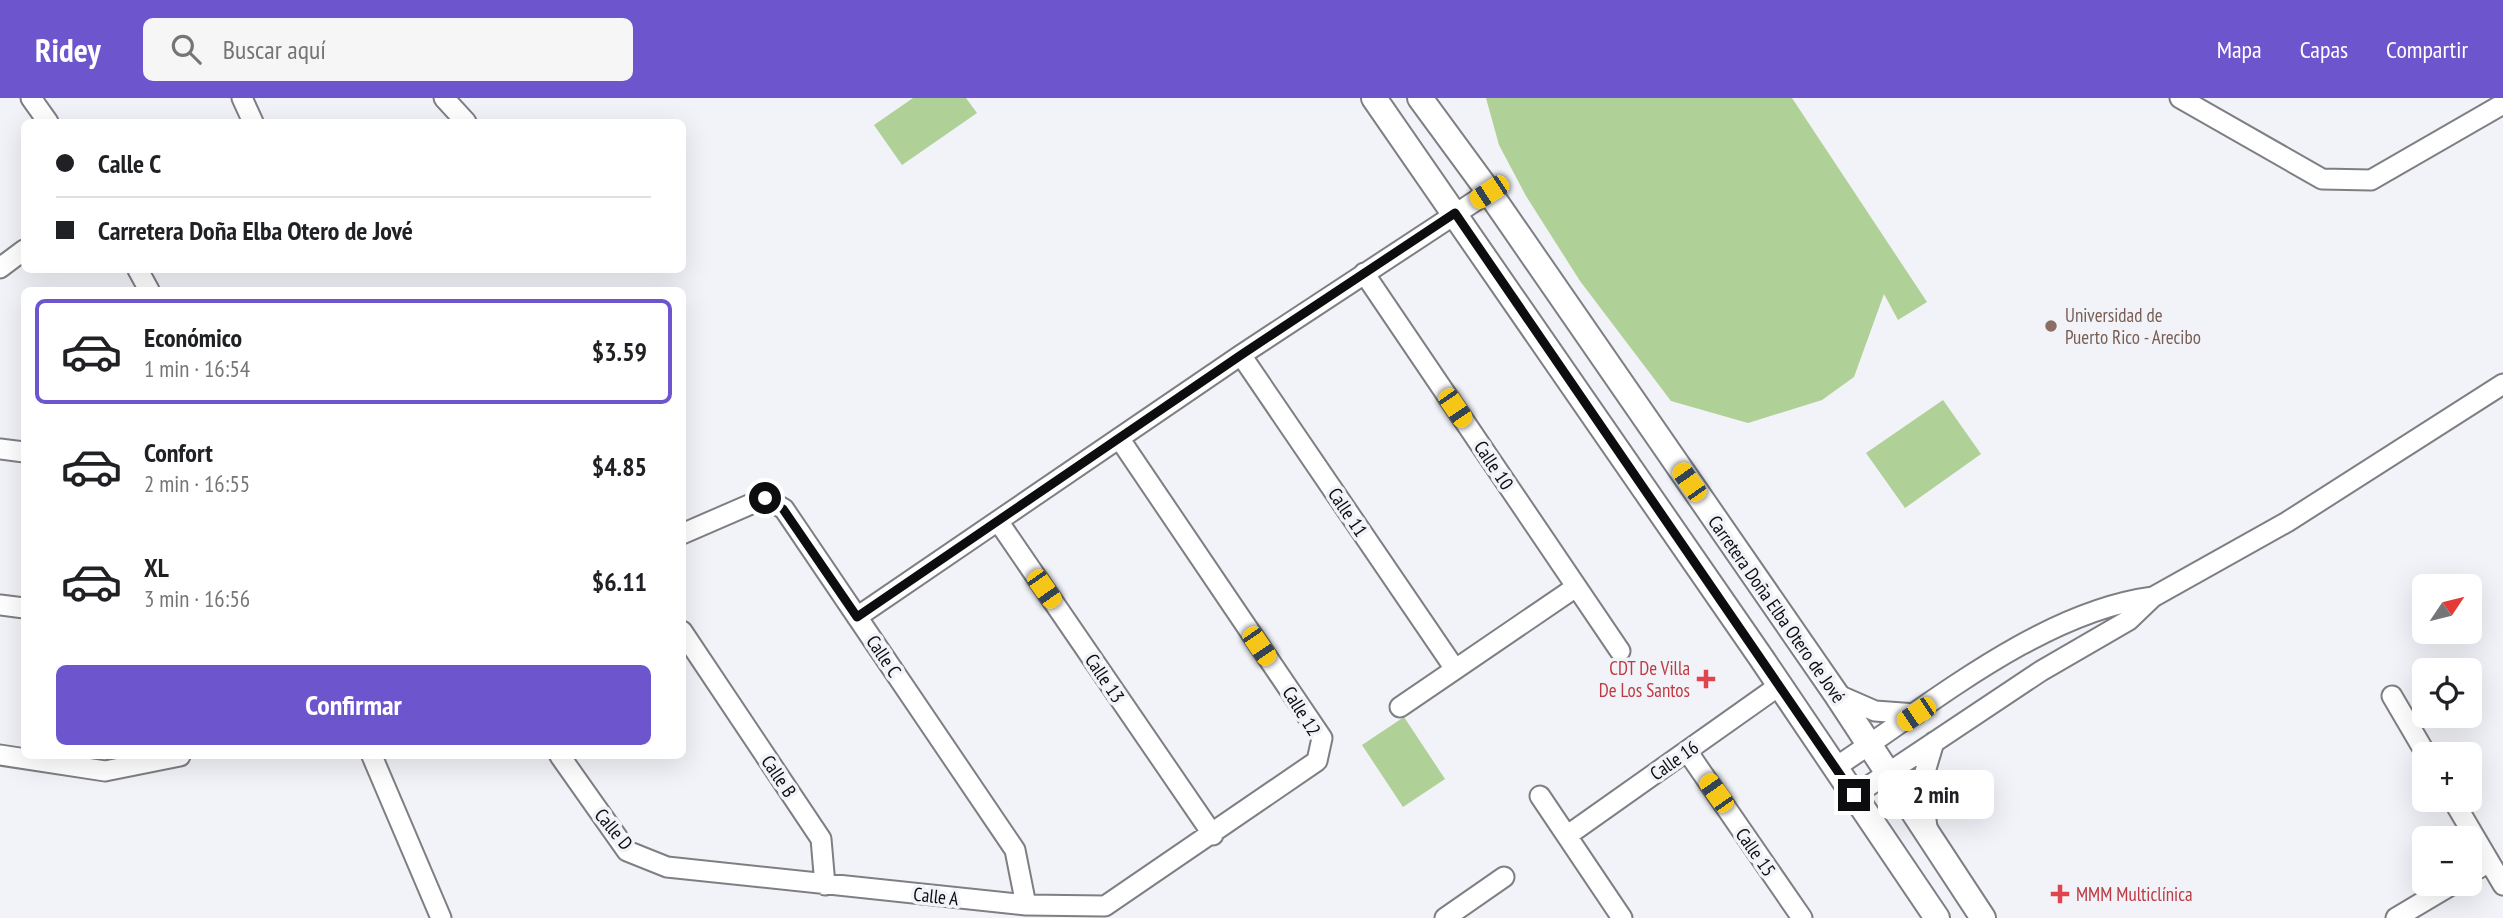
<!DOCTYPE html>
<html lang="es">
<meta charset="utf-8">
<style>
:root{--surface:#fff;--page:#f6f6f6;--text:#202124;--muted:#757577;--line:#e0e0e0;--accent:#6d55ce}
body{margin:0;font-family:"PT Sans Narrow",sans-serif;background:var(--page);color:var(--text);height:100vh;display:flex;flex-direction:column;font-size:26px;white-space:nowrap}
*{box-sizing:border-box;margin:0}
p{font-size:23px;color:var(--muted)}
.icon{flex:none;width:38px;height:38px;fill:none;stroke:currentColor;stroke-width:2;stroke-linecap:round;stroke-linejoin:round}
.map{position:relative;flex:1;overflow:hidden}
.sheet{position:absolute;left:21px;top:189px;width:665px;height:472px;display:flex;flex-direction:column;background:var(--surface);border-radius:10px;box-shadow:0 7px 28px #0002}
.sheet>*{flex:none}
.guide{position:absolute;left:21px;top:21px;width:665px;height:154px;border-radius:10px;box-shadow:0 7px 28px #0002;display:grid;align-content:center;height:154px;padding:0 35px;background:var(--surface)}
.needle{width:46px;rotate:55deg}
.fabs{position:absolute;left:2412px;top:476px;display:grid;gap:14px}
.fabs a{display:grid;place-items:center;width:70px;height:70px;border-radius:10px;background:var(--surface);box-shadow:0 7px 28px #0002;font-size:35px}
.end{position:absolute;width:32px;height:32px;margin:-16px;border:9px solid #0d0d0f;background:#fff;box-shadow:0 0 0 4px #fff}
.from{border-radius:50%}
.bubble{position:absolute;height:49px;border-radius:10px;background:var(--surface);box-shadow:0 7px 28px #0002;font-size:23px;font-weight:700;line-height:49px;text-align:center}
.car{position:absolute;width:21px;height:42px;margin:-21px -10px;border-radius:9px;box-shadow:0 0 5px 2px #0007;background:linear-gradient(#f5c518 24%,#345 0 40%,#f5c518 0 76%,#345 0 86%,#f5c518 0)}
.guide b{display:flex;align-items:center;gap:24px;height:66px;font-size:26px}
.guide b+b{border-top:2px solid var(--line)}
.guide i{width:18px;height:18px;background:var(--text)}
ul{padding:12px 0 0;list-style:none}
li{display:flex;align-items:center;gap:21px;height:105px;margin:0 14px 10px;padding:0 21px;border:4px solid transparent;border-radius:10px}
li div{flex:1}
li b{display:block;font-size:26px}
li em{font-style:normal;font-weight:700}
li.current{border-color:var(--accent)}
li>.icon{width:63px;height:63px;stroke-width:1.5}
.action{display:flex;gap:14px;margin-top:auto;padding:14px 35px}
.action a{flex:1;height:80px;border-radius:10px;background:var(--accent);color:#fff;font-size:28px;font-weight:700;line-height:80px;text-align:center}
header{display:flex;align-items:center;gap:42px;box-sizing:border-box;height:98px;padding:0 35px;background:var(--accent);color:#fff}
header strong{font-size:33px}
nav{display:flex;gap:38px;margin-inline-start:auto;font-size:24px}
.search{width:490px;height:63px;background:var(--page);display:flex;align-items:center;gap:18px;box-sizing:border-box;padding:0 24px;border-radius:10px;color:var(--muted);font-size:26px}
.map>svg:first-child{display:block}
.green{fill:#afd096}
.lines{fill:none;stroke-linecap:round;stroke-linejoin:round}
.minor-casing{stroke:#7e7f83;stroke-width:23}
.tertiary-casing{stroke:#7e7f83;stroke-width:28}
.minor{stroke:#fff;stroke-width:19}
.tertiary{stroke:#fff;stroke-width:24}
.route{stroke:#0d0d0f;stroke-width:9}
.education-dot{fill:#8d6e63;stroke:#f1f3f8;stroke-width:2.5}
.health-dot{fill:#e0444e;stroke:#f1f3f8;stroke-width:2.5}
.labels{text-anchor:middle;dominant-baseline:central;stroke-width:7;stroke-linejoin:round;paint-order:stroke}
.education-label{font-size:19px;fill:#785e54;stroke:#f1f3f8;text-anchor:start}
.street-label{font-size:19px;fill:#0d0d0f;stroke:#f1f3f8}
.health-label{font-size:19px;fill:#be3a42;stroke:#f1f3f8;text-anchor:end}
</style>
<header>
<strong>Ridey</strong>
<div class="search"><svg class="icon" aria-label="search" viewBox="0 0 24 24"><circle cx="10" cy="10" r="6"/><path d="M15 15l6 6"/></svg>Buscar aquí</div>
<nav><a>Mapa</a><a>Capas</a><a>Compartir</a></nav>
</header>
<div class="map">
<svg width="2503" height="820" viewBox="0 0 2503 820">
<rect width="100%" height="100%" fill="#f1f3f8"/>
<path class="green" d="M913,0H966L977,15L902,67L874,27Z
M1486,0H1792L1927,204L1898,222L1884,196L1854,279L1822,302L1748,325L1671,303L1580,183L1526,98L1499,47Z
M1943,302L1981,356L1905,410L1866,355Z
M1404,619L1445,681L1403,709L1362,647Z"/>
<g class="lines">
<g class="minor-casing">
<path id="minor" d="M31,0L48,24
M242,0L253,24
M444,0L466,24
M2180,0L2322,81L2371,82L2503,6
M0,170L24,152
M138,172L149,192
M1364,175L1620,553
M1241,257L1455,571
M0,351L24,354
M998,423L1213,737
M682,436L765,400L784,411L1015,752L1026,807
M0,507L24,510
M857,519L1241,257L1489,94
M682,533L821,741L825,787
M1836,596L1875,613L1916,616
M2392,598L2426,656
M1400,609L1576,489
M1687,653L1802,820
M0,657L105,673L180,658
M372,658L441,820
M560,658L627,753L667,769L1026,807L1105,808L1317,663L1322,640L1119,340
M1836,669C1929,608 2040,514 2153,499
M1855,697L2041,573L2129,522L2153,499L2287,424L2503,286
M1540,698L1622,820
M2453,702L2503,787
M1927,729L1921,687L1934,644
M1568,737L1780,587
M2469,776L2489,764
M1445,820L1504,779
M2396,820L2453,786"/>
</g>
<g class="tertiary-casing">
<path id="tertiary" d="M1374,0L1762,561L1937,820
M1420,0L1489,94L1836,596L1983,820"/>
</g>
<use href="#minor" class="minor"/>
<use href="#tertiary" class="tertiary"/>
</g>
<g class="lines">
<path class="route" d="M765,400L783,411L857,519L1241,257L1455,115L1854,697"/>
</g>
<circle class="education-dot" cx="2051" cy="228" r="7"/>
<g class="health-dot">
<path d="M1702.5 570.5h7v7h7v7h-7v7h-7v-7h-7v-7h7z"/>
<path d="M2056.5 785.5h7v7h7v7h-7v7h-7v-7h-7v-7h7z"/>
</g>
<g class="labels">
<g class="education-label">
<text x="2065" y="217">Universidad de<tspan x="2065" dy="22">Puerto Rico - Arecibo</tspan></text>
</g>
<g class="street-label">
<text transform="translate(1494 367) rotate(56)">Calle 10</text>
<text transform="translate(1348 414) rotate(56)">Calle 11</text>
<text transform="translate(1777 511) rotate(55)">Carretera Doña Elba Otero de Jové</text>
<text transform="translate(884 558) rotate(56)">Calle C</text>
<text transform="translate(1105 580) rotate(56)">Calle 13</text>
<text transform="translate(1302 613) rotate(58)">Calle 12</text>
<text transform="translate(1674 662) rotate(-35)">Calle 16</text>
<text transform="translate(779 678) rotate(56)">Calle B</text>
<text transform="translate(614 731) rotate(50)">Calle D</text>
<text transform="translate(1756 754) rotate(55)">Calle 15</text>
<text transform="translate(936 798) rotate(6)">Calle A</text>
</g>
<g class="health-label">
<text x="1690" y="570">CDT De Villa<tspan x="1690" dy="22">De Los Santos</tspan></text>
<text x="2076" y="796" text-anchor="start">MMM Multiclínica</text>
</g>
</g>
</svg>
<div class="fabs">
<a><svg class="needle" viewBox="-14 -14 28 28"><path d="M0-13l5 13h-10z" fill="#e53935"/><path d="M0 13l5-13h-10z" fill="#757577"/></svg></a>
<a><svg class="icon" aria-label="locate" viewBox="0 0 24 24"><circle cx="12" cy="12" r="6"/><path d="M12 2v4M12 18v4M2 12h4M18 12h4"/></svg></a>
<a>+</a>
<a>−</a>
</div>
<i class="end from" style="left:765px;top:400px"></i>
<i class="end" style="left:1854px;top:697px"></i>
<div class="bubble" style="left:1878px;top:672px;width:116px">2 min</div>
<i class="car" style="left:1489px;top:94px;rotate:237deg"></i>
<i class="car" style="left:1455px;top:310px;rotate:146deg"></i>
<i class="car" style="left:1689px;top:384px;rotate:325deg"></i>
<i class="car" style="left:1044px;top:491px;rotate:145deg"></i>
<i class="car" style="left:1259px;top:548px;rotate:146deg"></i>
<i class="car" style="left:1916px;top:616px;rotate:236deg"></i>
<i class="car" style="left:1716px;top:695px;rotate:325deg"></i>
<div class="guide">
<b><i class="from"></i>Calle C</b>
<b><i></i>Carretera Doña Elba Otero de Jové</b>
</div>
<section class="sheet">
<ul>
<li class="current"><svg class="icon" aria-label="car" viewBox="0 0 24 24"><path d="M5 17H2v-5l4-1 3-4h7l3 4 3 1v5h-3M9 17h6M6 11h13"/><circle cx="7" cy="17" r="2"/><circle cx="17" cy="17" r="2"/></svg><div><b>Económico</b><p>1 min · 16:54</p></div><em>$3.59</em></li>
<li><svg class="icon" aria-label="car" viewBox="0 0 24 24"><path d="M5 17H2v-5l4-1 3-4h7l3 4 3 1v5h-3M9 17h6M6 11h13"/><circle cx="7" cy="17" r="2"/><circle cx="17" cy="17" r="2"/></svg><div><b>Confort</b><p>2 min · 16:55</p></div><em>$4.85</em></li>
<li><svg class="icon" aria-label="car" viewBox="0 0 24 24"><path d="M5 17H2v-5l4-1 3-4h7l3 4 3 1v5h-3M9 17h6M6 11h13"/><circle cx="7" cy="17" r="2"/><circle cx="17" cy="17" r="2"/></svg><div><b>XL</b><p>3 min · 16:56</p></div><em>$6.11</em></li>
</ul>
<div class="action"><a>Confirmar</a></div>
</section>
</div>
